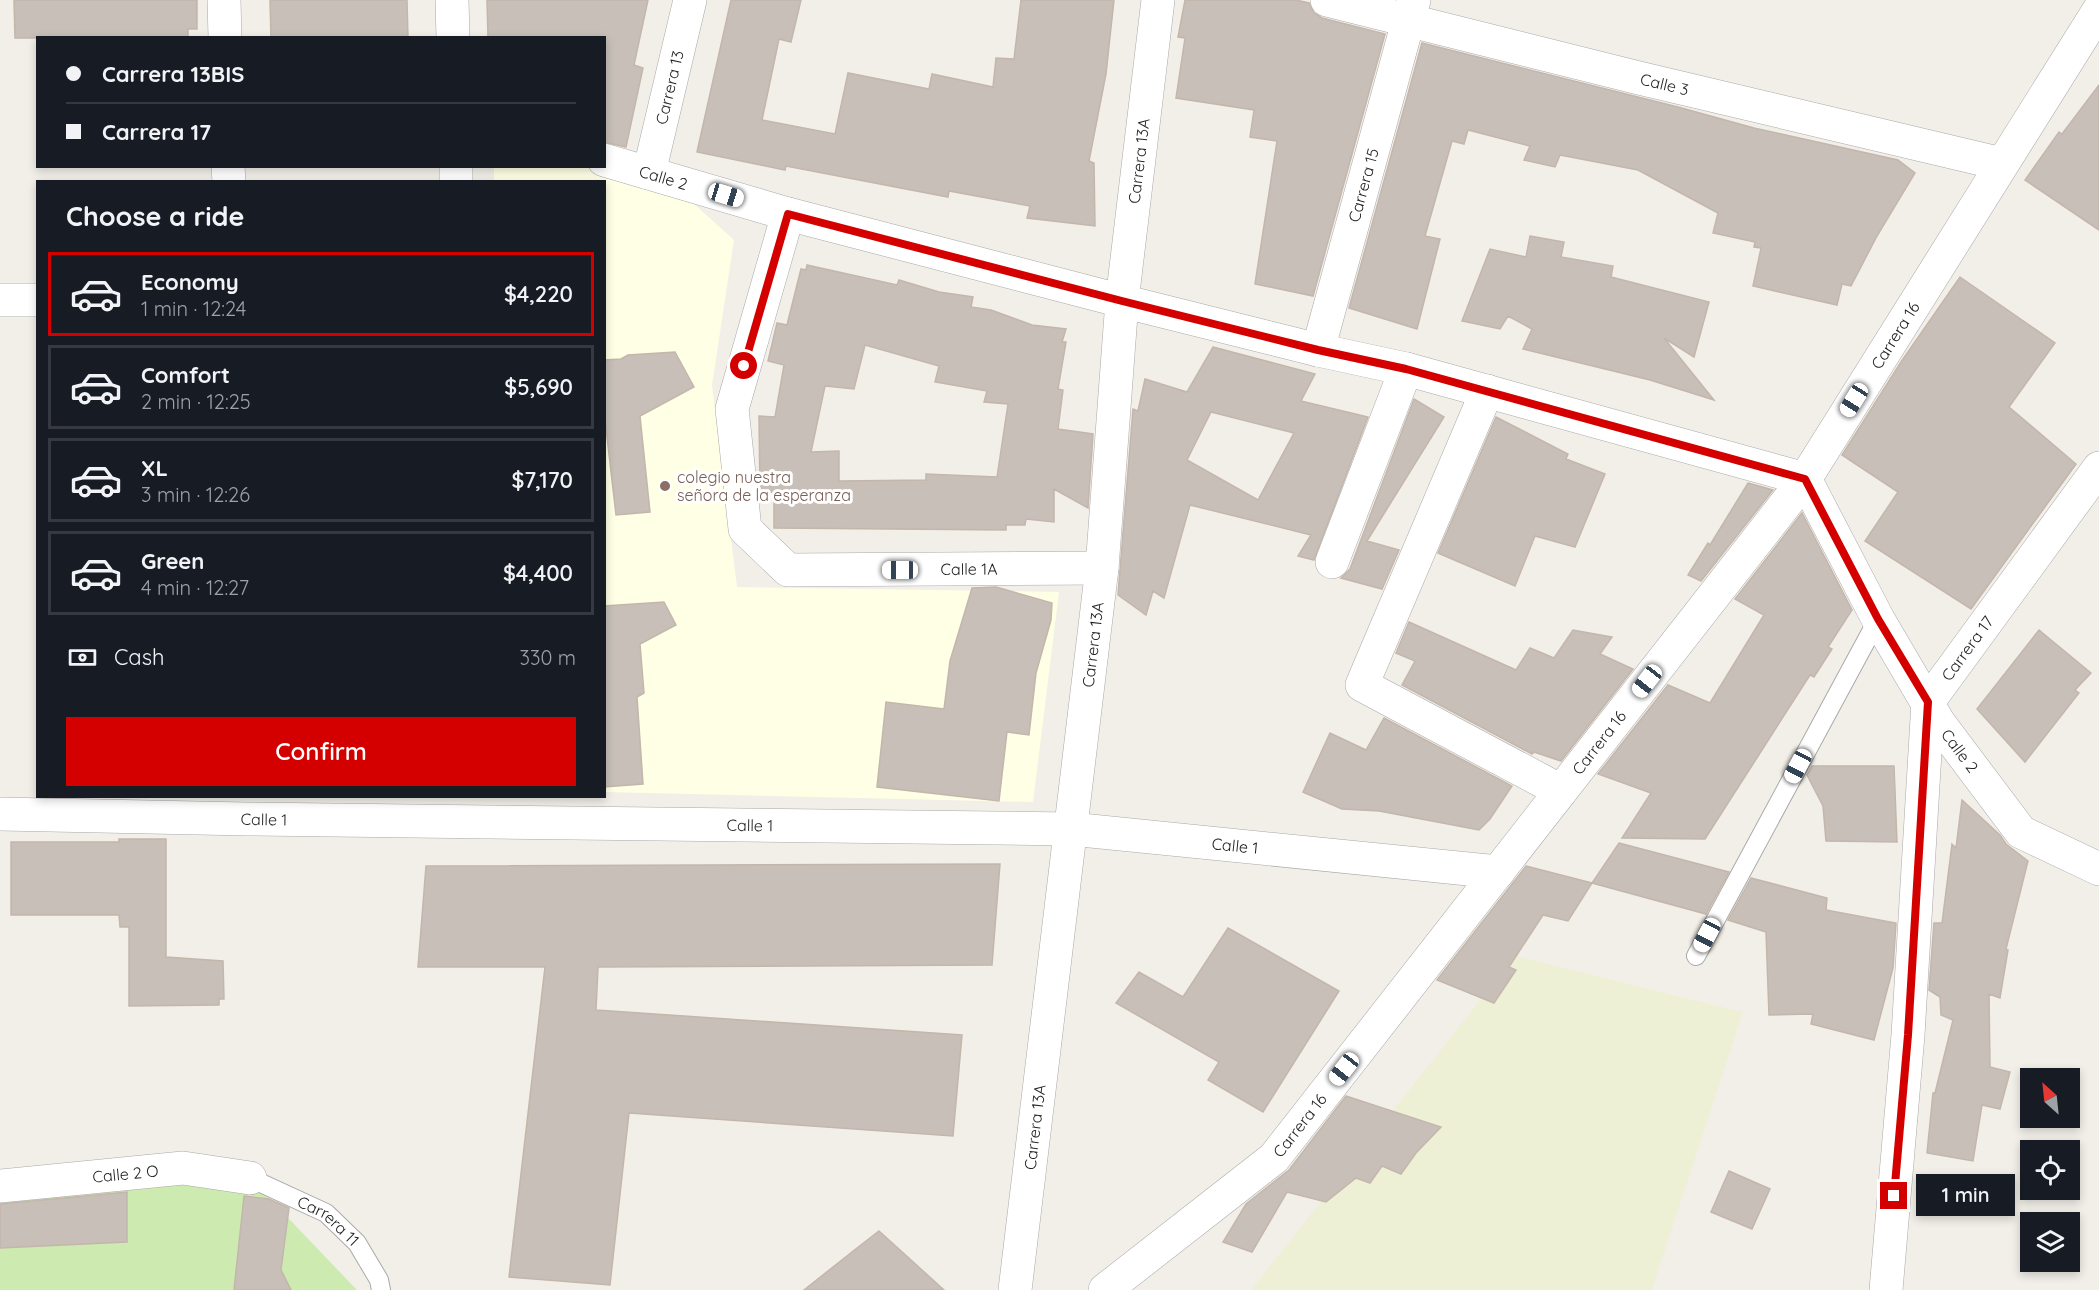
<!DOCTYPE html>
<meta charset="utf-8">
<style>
:root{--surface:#171b24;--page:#20242c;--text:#f1f3f6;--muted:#9ea1a6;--line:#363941;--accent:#d40000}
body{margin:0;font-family:Quicksand,sans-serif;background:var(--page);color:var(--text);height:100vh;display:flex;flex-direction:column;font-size:22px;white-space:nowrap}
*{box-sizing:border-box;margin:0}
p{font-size:20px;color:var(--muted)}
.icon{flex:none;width:33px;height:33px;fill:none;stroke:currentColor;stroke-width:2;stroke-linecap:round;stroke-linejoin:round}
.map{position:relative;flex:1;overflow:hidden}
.drawer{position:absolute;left:36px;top:180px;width:570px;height:618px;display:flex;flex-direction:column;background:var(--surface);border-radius:0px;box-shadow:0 3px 9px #0003}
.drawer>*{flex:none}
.banner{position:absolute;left:36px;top:36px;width:570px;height:132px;border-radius:0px;box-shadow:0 3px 9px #0003;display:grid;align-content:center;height:132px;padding:0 30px;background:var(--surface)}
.needle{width:39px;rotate:333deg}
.controls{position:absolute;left:2020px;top:1068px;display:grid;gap:12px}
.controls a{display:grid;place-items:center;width:60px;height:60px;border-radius:0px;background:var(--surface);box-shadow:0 3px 9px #0003;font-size:30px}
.end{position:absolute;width:27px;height:27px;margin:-14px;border:8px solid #d40000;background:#fff;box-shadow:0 0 0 3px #fff}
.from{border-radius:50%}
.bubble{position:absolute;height:42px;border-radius:0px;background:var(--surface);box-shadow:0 3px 9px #0003;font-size:20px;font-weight:600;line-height:42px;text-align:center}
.car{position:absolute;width:18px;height:36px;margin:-18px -9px;border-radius:8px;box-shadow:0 0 4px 2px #0007;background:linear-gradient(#fff 24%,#345 0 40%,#fff 0 76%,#345 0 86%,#fff 0)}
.banner b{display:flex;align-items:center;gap:21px;height:57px;font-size:22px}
.banner b+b{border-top:2px solid var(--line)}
.banner i{width:15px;height:15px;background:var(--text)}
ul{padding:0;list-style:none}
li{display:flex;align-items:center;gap:18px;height:84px;margin:0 12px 9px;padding:0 18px;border:3px solid var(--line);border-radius:0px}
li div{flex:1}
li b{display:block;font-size:22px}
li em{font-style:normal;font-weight:600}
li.current{border-color:var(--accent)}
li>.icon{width:54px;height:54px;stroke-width:1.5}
h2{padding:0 30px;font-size:27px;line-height:72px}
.pay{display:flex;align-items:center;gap:15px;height:66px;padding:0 30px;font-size:22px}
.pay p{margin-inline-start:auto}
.action{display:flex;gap:12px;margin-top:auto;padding:12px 30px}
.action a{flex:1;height:69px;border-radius:0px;background:var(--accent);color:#fff;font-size:24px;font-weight:600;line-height:69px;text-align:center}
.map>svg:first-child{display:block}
.education{fill:#ffffe5}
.farmland{fill:#eef0d5}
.grass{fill:#cdebb0}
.building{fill:#c7bfb8;stroke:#c4b6ab;stroke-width:1.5;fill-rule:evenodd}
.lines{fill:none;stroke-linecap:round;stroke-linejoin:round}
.service-casing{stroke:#a9a9a9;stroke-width:20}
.minor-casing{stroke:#a9a9a9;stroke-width:34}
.service{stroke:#fff;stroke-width:18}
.minor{stroke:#fff;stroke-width:33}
.route{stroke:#d40000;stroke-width:8}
.education-dot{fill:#8d6e63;stroke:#fff;stroke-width:2}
.labels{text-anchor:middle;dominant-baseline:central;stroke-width:6;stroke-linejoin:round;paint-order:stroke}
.street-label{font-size:16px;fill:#222;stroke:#fff}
.education-label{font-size:16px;fill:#785e54;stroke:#fff;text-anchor:start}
</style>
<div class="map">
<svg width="2099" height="1290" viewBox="0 0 2099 1290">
<rect width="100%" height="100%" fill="#f2efe9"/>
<path class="education" d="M604,166L664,177L734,240L712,385L737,587L1059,592L1033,802L605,792L604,182L494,181V167Z"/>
<path class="farmland" d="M1515,956L1743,1012L1652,1290H1251Z"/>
<path class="grass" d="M250,1178L357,1290H0V1187Z"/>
<path class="building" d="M14,0H197V29H188V38H15Z
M270,0H407L408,38H271Z
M487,0H648L634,65L643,68L626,147L604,142V38H488Z
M731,0H801L791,42L779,39L762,120L835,134L848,73L929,89L932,74L993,87L996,58L1014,59L1021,0H1114L1106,74L1089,161L1094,163L1095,226L1027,218L1030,206L949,191L948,197L786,166L785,170L697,152Z
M1185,0H1296L1309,3L1314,13L1322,18L1385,34L1313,296L1255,284L1277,141L1250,137L1254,110L1176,98L1185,38L1178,37Z
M1422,43L1678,107L1754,128L1898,160L1915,173L1877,236L1851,286L1842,284L1837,305L1753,286L1761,248L1754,247L1755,242L1713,233L1718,213L1638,170L1560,155L1555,167L1524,160L1530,146L1468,130L1464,144L1452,141L1425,236L1440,239L1417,329L1349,308Z
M2099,85V230L2025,180L2059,132L2062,134Z
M1530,236L1564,242L1561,257L1613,266L1611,277L1709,302L1694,357L1664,338L1714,400L1650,380L1523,349L1532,329L1508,316L1500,329L1462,321L1490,249L1526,257Z
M807,265L897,285L899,280L939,292L973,297L971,307L991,310L1032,325L1066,329L1062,342H1066L1058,389L1063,390L1058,429L1093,434L1088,508L1054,489V522L1026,519L1025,525H1006V530L774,528V492L760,493L759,416L775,417L784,365L768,361L777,323L787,325L801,269L806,270ZM865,345L939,366L935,382L987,391L984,402L1008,404L997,477L926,474V480L839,481V451L811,452L825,386L854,389Z
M1960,277L2055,343L2009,407L2076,464L1971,609L1865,541L1898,492L1842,455L1901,362Z
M1213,347L1315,374L1301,401L1368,417L1314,560L1298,556L1311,535L1190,505L1164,598L1153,591L1146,615L1118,595L1133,409L1138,411L1145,379L1187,392ZM1211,412L1294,433L1258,500L1187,460Z
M675,352L694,387L640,416L650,512L616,515L604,411V360L621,359L628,355Z
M1414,399L1444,417L1367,541L1399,550L1382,589L1341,578L1350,569Z
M1496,417L1568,454L1566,459L1605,474L1575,547L1535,536L1515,586L1438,553Z
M1748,483L1773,490L1701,581L1688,575L1708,543L1710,545Z
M1802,513L1852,610L1828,647L1832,649L1814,677L1810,675L1705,839L1622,838L1651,793L1598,774L1668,685L1710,703L1764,615L1735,599Z
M996,587L1052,603L1051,620L1036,673L1029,735L1007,732L999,801L877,787L886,702L944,709L950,661L972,588Z
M664,602L676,625L640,644L644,693L637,697L643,784L604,787V606Z
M1409,622L1516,670L1530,648L1554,658L1573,630L1612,637L1600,654L1633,669L1561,761L1534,752L1532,754L1402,685L1415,661L1396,653Z
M2039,630L2091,673L2075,690L2079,693L2025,762L1977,709Z
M1384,718L1512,786L1490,819L1479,830L1379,811L1342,809L1303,792L1330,733L1366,750Z
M1812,766H1894L1897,842L1826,841L1823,806L1807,775Z
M1962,800L2000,835L2006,844L2028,861L2006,949L2008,950L2000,998L1989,994L1990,1067L2010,1072L2000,1109L1982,1105L1973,1161L1927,1153L1933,1093H1935L1953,1020L1941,1015L1940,997L1929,990L1934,923H1942L1952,844L1956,848Z
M119,839H166V957L223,961L224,999H219V1005L129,1006V927H120L119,915H11V842H119Z
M1619,843L1729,872L1706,914L1592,883Z
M1000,864L992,965L598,967L596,1010L962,1035L953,1136L629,1113L610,1285L509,1277L545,967H418L426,866Z
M1526,866L1592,883L1568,921L1543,915L1509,967L1516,970L1494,1003L1437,980Z
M1751,878L1827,898L1826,910L1896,923L1893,968L1874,1040L1811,1024L1813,1014L1769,1015L1766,932L1728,920Z
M1228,928L1339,991L1263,1112L1208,1080L1219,1062L1116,1003L1139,972L1183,997Z
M1346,1096L1441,1127L1416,1153L1401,1174L1382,1166L1370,1183L1356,1178L1326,1202L1287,1192L1252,1252L1223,1242L1246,1204L1289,1170Z
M1729,1171L1770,1189L1752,1229L1711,1212Z
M127,1192V1242L0,1248V1204Z
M244,1196L269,1199L289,1208L281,1270L291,1290H234Z
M879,1231L944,1290H804L857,1248Z"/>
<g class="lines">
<g class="service-casing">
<g id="service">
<path d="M1696,956L1878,619"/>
<path id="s1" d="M250,1178L326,1213L357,1243L379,1280L381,1290"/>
</g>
</g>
<g class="minor-casing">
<g id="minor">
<path d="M224,0L225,38"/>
<path d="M452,0L453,38"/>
<path id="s2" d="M1327,0L1639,78L2002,164"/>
<path id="s3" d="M604,160L788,214L1122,301L1318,350L1406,369L1805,479L1878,619L1939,723L2021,832L2099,869"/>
<path d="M228,166L229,182"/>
<path d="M456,166V182"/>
<path id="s4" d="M649,173L690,0"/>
<path id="s5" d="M788,214L732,409L745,529L788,570L1102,568"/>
<path d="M0,300H38"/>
<path id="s6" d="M1318,350L1414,0"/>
<path d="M1487,391L1362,685L1561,791"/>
<path d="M1332,562L1406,369"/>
<path id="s7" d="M0,814L247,819L1071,829L1498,872"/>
<path id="s8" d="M0,1186L183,1168L250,1178"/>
<path id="s9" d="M1015,1290L1102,568L1122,301L1158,0"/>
<path id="s10" d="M1105,1290L1274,1158L1805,479L2099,10"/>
<path id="s11" d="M1886,1290L1908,1035L1928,702L2099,468"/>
</g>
</g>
<use href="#service" class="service"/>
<use href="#minor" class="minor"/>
</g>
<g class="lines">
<path class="route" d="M744,366L788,214L1122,301L1318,350L1406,369L1805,479L1878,619L1928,702L1908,1035L1894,1196"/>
</g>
<circle class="education-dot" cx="665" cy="486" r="6"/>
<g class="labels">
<g class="street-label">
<text stroke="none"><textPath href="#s2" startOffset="348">Calle 3</textPath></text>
<text stroke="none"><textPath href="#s4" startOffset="88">Carrera 13</textPath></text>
<text stroke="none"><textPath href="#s9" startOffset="1136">Carrera 13A</textPath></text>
<text stroke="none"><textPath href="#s3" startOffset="62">Calle 2</textPath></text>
<text stroke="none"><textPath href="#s6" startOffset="171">Carrera 15</textPath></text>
<text stroke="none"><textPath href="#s10" startOffset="1246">Carrera 16</textPath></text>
<text stroke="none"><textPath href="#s5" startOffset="564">Calle 1A</textPath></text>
<text stroke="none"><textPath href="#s9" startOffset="650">Carrera 13A</textPath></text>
<text stroke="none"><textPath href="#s11" startOffset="656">Carrera 17</textPath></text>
<text stroke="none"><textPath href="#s10" startOffset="742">Carrera 16</textPath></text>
<text stroke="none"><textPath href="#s3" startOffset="1556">Calle 2</textPath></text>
<text stroke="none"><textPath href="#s7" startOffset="264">Calle 1</textPath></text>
<text stroke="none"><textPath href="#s7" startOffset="750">Calle 1</textPath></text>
<text stroke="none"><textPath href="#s7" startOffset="1236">Calle 1</textPath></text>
<text stroke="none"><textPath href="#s10" startOffset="256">Carrera 16</textPath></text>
<text stroke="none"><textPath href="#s9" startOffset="164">Carrera 13A</textPath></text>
<text stroke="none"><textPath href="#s8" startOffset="126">Calle 2 O</textPath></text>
<text stroke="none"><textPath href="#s1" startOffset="90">Carrera 11</textPath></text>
</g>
<g class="education-label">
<text x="677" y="477">colegio nuestra<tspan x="677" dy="18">señora de la esperanza</tspan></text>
</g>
</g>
</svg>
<div class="controls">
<a><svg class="needle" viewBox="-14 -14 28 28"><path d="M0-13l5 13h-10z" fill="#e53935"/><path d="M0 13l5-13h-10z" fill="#9ea1a6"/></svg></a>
<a><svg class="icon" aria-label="locate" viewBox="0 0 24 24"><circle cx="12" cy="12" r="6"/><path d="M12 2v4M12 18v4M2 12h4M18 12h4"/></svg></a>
<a><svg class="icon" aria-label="layers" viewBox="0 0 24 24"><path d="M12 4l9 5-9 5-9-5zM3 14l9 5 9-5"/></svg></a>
</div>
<i class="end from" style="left:744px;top:366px"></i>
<i class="end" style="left:1894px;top:1196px"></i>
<div class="bubble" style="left:1916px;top:1174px;width:99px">1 min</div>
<i class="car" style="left:726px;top:195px;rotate:107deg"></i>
<i class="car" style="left:1854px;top:400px;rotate:212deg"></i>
<i class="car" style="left:900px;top:570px;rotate:270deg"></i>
<i class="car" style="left:1647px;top:681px;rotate:218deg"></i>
<i class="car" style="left:1798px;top:766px;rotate:208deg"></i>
<i class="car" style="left:1707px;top:935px;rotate:208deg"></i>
<i class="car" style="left:1344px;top:1069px;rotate:218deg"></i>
<div class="banner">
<b><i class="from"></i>Carrera 13BIS</b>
<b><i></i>Carrera 17</b>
</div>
<section class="drawer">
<h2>Choose a ride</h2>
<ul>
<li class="current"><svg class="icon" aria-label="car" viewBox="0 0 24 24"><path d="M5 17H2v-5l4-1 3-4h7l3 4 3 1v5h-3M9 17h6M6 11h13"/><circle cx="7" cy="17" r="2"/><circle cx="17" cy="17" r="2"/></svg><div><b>Economy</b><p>1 min · 12:24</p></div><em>$4,220</em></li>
<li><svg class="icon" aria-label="car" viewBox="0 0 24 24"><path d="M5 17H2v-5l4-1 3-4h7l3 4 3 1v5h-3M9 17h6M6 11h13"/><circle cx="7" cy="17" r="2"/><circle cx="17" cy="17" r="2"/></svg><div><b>Comfort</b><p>2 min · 12:25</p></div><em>$5,690</em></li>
<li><svg class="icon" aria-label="car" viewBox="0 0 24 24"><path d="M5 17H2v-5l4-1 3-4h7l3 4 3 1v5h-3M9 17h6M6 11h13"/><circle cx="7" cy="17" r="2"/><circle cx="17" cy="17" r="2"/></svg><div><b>XL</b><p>3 min · 12:26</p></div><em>$7,170</em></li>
<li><svg class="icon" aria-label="car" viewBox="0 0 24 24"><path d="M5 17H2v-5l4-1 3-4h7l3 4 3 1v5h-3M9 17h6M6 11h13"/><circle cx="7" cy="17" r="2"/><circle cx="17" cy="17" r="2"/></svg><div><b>Green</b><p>4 min · 12:27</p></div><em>$4,400</em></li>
</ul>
<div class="pay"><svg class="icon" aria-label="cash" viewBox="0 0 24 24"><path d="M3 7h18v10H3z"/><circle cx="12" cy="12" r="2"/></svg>Cash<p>330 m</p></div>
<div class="action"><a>Confirm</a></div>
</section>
</div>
